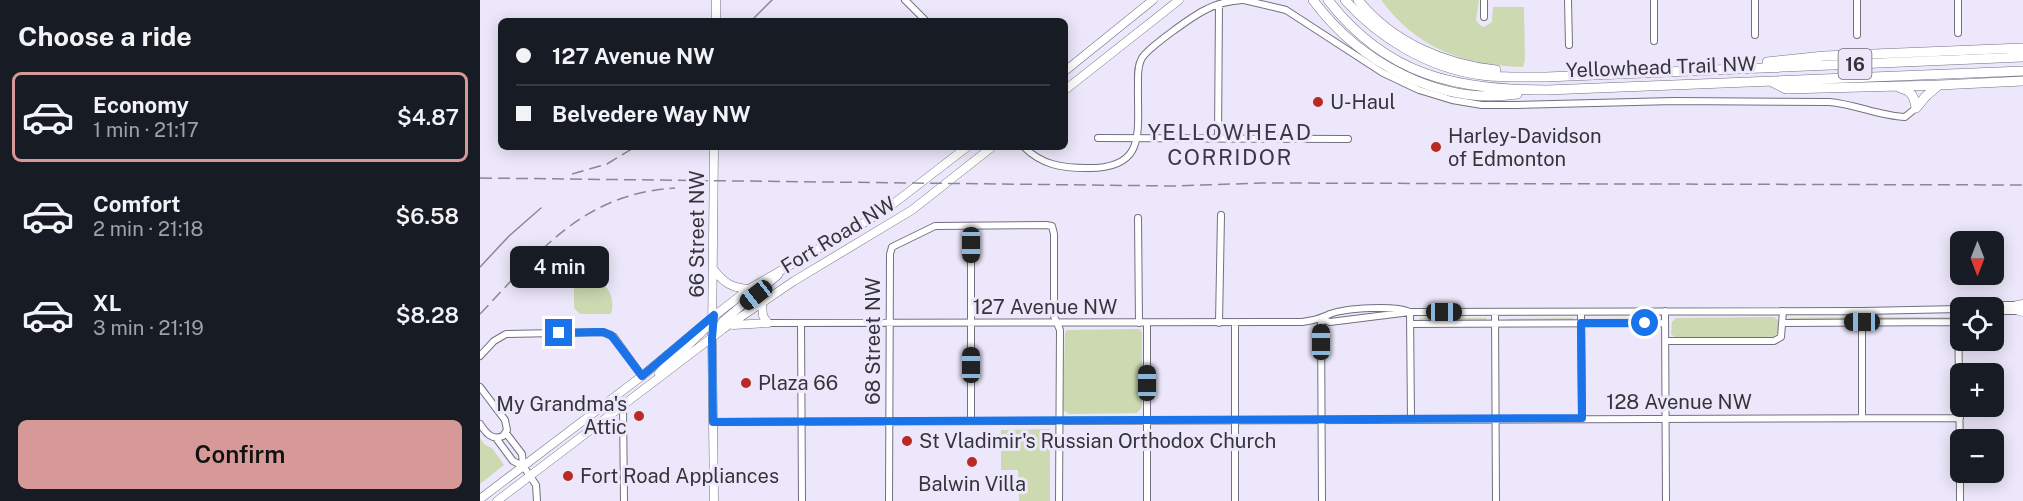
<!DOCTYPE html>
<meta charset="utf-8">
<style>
:root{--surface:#171b24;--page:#242831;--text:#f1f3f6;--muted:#9ea1a6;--line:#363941;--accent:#d79997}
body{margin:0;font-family:"Public Sans",sans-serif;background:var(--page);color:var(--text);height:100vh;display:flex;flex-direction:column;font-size:22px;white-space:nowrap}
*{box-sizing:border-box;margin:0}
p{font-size:20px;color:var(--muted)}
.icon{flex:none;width:33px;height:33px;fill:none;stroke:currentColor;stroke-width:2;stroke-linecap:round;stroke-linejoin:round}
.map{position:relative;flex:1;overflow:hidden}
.drawer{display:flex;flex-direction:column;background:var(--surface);width:480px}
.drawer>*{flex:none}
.banner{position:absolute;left:18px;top:18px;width:570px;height:132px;border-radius:9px;box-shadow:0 3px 15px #0003;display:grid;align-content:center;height:132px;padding:0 18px;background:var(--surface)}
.needle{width:39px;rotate:180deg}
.controls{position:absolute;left:1470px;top:231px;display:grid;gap:12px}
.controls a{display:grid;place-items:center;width:54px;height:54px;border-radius:9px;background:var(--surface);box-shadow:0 3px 15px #0003;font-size:30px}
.end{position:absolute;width:27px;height:27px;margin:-14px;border:8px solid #1a73e8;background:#fff;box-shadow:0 0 0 3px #fff}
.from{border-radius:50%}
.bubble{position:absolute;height:42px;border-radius:9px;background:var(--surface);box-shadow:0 3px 15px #0003;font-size:20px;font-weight:600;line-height:42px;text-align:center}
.car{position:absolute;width:18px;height:36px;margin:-18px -9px;border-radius:8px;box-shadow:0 0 4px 2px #0007;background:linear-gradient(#222 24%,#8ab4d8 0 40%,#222 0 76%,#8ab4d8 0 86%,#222 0)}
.banner b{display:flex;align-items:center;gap:21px;height:57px;font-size:22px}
.banner b+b{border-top:2px solid var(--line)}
.banner i{width:15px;height:15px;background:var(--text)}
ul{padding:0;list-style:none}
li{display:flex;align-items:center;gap:18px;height:90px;margin:0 12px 9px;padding:0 6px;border:3px solid transparent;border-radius:9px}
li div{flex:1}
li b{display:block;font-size:22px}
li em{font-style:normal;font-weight:600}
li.on{border-color:var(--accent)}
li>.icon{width:54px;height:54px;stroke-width:1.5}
h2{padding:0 18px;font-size:27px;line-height:72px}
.primary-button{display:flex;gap:12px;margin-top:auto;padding:12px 18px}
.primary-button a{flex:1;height:69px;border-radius:9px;background:var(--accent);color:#111;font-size:24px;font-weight:600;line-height:69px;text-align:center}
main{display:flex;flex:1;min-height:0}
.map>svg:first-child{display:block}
.green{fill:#ccd9b1}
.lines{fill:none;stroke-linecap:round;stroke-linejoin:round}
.minor-casing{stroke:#747080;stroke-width:8}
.major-casing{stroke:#747080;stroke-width:9}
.highway-casing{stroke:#747080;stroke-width:10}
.minor{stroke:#fff;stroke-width:6}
.major{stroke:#fff;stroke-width:8}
.highway{stroke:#fff;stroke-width:9}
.tram{stroke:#8b8894;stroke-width:1.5}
.rail{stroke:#8b8894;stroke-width:1.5;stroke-dasharray:12 6;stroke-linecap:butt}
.route{stroke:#1a73e8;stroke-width:8}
.poi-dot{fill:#b82a22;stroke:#ece7fa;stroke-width:2}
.labels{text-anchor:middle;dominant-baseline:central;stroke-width:6;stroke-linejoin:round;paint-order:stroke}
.shield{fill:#ece7fa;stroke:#6d6a74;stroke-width:1.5}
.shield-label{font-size:18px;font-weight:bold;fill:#36343b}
.street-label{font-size:20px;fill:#36343b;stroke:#ece7fa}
.poi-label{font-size:20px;fill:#36343b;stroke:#ece7fa;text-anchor:start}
.quarter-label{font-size:22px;letter-spacing:1.5px;fill:#3c3846;stroke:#ece7fa}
</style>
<main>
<section class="drawer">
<h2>Choose a ride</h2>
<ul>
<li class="on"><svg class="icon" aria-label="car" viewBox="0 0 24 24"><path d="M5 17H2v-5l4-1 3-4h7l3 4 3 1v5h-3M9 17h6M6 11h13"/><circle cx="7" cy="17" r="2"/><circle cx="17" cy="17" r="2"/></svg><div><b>Economy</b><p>1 min · 21:17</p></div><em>$4.87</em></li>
<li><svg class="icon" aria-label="car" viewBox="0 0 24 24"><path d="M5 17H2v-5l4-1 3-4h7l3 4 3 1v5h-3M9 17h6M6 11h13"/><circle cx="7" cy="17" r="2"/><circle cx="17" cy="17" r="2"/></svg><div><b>Comfort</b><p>2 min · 21:18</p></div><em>$6.58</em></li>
<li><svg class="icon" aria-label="car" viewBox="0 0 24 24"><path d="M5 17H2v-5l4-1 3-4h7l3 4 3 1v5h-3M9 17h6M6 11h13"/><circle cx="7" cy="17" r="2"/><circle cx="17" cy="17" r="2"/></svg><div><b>XL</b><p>3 min · 21:19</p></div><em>$8.28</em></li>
</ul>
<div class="primary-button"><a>Confirm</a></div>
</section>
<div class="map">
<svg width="1543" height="501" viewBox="0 0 1543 501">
<rect width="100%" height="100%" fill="#ece7fa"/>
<path class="green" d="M901,0H999L996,20L1000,25L1004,27L1012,22L1013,7H1044L1045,60L1043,67C984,65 937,49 901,0Z
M102,279C123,277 137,293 131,314H100L94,308V281Z
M1294,317L1299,321V332L1291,338H1196L1191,334L1192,322L1196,318Z
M1374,317V319H1309L1310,318Z
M1391,317H1472L1473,319L1391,320Z
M940,318H1006L1007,320L939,321Z
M1093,318V320L1028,321L1027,319Z
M1176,318L1177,320L1110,321L1109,319Z
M660,329L662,333V407L657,413L589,414L583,410L585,333L587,330Z
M570,429V501H539L538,470H521V430Z
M0,438L5,445L12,448L24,465L0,484Z"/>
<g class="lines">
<g class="minor-casing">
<path id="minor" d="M425,0L446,21
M764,0L806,10L903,73L939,90L972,100L1002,105H1036L1194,101L1349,102C1375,104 1399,116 1425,117L1436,108
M1088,0L1089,45
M1275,0V35
M1377,0V35
M1004,17V0
M1478,33V0
M1174,41V0
M618,138L868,139
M738,138L739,4
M544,147C562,165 582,168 607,168C668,169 657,131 658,85C658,77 657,66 662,58C669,47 714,15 727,9C738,3 750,1 762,0
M658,218L659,323
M491,226V421
M1503,308L1510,305H1541
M1478,309L1480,457
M1185,311L1186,501
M1382,311V418
M1514,311H1543
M930,312L931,419
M1015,312L1016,501
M1101,312L1102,418
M841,319L850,322L930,312L1382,311L1480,309
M841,319L842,501
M288,323L822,322C835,320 839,319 850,314C866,308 915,305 930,312
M739,323L741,215
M1303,323L1479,322
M321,324L322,501
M930,324L1185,323
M1186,341H1294L1301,337L1303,311
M0,356L14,341L26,334L123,332L134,337L162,376
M0,387L25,420L27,430L23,436C12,441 6,433 0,424
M143,406L144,501
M233,422L1480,418
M26,433L42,454L43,466
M16,438L33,461L43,466L50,476L56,485L57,501
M409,501L410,254L412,247L455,226L566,225L572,226L574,234V316L580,330L579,501
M667,501V323
M755,501V323
M1480,501V462"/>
</g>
<g class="major-casing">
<path id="major" d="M236,21V0
M585,71L673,0
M585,90L699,0
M234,147L232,338L234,501
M234,270C244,283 252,288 269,289
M282,303L283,316L288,323
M1537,305L1543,304
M1539,311L1543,312
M253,325L288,323
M234,334L243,321L298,275
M179,373L225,329
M0,499L162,376L234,316L269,289L404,211L487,147
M17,501L243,329L314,281L432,210L512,147"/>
</g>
<g class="highway-casing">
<path id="highway" d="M833,0C879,62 959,106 1037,94
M848,0C907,76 976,90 1067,90L1543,71
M865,0C900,39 949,68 1001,75C1022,78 1044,77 1066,77L1543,57
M878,0C912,42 963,64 1016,70
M1287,62L1344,56L1543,48
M1292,82L1306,89L1459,85L1543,81
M1420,88C1432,91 1434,96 1436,108
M1436,108L1446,96L1459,85"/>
</g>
<use href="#minor" class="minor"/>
<use href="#major" class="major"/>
<use href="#highway" class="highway"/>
<path class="tram" d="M271,21L292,0
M0,267L29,236L61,208"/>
<path class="rail" d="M92,174L127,164L155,147
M0,178L693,186L783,183L1543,185
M0,314C60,251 102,194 195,188"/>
</g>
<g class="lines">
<path class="route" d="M79,333L123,332L131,335L162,376L234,315L232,338L233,422L1102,418L1101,323H1165"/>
</g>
<g class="poi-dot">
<circle cx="838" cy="102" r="6"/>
<circle cx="956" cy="147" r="6"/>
<circle cx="266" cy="383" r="6"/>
<circle cx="159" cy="416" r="6"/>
<circle cx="427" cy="441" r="6"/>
<circle cx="492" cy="462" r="6"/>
<circle cx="88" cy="476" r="6"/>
</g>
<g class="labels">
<rect class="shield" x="1358.5" y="49" width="33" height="30" rx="4.5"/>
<g class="shield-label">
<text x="1375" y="64">16</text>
</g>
<g class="street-label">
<text transform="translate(1181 67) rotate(-2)">Yellowhead Trail NW</text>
<text transform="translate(217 234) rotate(-90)">66 Street NW</text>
<text transform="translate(358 235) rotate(-31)">Fort Road NW</text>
<text x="565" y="307">127 Avenue NW</text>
<text transform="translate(393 341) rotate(-90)">68 Street NW</text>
<text x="1199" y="402">128 Avenue NW</text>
</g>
<g class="poi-label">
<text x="850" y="102">U-Haul</text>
<text x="968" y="136">Harley-Davidson<tspan x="968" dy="23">of Edmonton</tspan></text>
<text x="278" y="383">Plaza 66</text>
<text x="147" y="404" text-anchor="end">My Grandma's<tspan x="147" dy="23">Attic</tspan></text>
<text x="439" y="441">St Vladimir's Russian Orthodox Church</text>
<text x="100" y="476">Fort Road Appliances</text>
<text x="492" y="484" text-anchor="middle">Balwin Villa</text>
</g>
<g class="quarter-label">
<text x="750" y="132">YELLOWHEAD<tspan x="750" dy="25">CORRIDOR</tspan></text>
</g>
</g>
</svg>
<div class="controls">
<a><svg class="needle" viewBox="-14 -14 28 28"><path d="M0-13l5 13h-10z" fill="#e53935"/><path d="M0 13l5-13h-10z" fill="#9ea1a6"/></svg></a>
<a><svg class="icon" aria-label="locate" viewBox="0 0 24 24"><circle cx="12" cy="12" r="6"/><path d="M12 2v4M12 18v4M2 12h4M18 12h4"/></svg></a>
<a>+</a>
<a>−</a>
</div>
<i class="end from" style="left:1165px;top:323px"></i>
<i class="end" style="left:79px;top:333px"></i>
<div class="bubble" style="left:30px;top:246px;width:99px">4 min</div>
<i class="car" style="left:491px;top:245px;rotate:180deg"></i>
<i class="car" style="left:276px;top:295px;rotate:232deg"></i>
<i class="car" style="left:964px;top:312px;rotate:90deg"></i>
<i class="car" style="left:1382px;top:322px;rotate:270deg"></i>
<i class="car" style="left:841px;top:342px;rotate:0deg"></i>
<i class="car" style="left:491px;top:365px;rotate:0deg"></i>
<i class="car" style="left:667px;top:383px;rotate:0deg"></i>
<div class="banner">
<b><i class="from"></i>127 Avenue NW</b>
<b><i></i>Belvedere Way NW</b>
</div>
</div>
</main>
